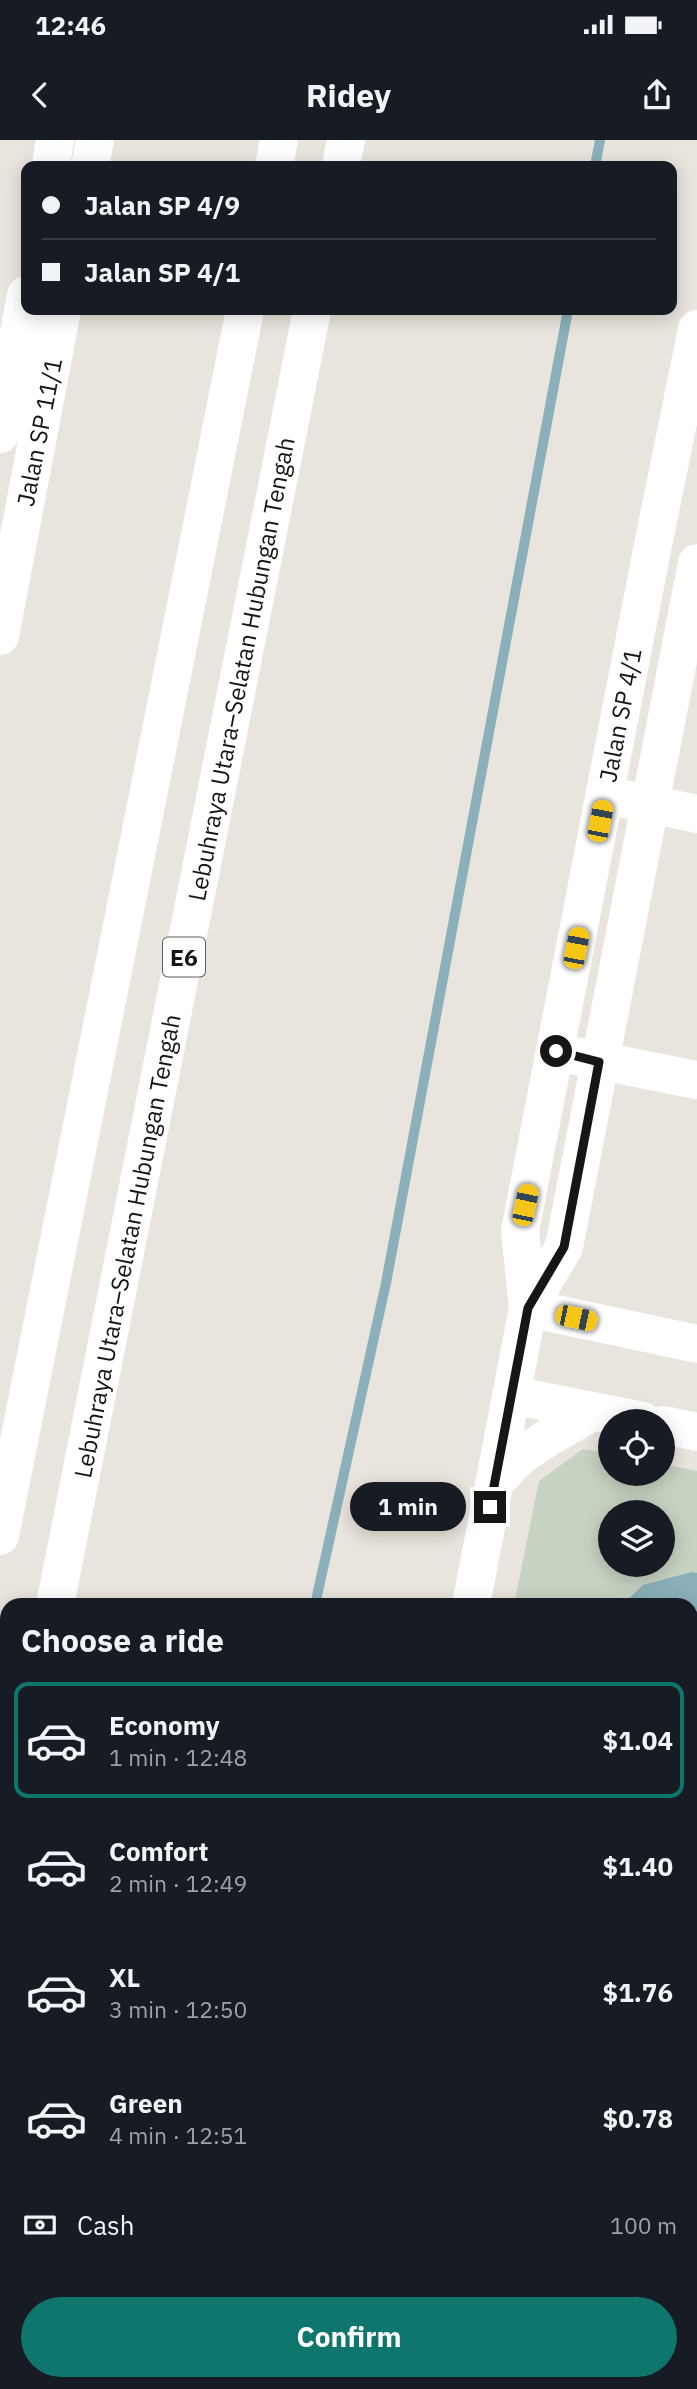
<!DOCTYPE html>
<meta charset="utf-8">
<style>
:root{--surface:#171b24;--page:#20242c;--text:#f1f3f6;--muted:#9ea1a6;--line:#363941;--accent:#0f766e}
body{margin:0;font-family:"IBM Plex Sans",sans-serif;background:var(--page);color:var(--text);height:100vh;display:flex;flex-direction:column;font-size:26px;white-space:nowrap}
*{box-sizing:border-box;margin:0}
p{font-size:23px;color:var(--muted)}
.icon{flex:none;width:38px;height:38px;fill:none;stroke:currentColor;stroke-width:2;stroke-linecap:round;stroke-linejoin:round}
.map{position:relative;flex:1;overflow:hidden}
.side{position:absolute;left:0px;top:1458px;width:698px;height:793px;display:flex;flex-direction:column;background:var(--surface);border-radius:21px 21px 0 0;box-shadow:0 4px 18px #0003}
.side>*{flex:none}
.hud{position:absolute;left:21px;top:21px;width:656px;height:154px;border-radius:14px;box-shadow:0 4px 18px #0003;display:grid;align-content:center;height:154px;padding:0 21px;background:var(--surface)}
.fabs{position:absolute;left:598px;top:1269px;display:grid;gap:14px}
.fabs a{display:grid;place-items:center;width:77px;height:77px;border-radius:50%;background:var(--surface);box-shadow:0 4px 18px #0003;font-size:35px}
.end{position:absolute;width:32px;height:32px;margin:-16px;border:9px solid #181614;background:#fff;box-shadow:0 0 0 4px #fff}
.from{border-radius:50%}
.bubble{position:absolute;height:49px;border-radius:24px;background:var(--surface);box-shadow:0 4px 18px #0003;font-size:23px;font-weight:700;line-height:49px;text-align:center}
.car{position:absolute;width:21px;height:42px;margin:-21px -10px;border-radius:9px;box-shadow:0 0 5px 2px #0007;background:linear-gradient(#f5c518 24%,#345 0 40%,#f5c518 0 76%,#345 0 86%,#f5c518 0)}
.hud b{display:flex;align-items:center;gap:24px;height:66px;font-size:26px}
.hud b+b{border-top:2px solid var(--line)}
.hud i{width:18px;height:18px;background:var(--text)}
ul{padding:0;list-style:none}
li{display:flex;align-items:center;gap:21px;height:116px;margin:0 14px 10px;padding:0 7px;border:4px solid transparent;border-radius:14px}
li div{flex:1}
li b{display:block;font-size:26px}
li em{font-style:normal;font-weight:700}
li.on{border-color:var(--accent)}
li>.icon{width:63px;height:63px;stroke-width:1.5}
h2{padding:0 21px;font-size:32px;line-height:84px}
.pay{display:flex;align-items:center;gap:18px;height:77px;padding:0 21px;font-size:26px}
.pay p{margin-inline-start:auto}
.action{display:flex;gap:14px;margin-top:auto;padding:14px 21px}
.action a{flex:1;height:80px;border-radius:42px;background:var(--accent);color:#fff;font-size:28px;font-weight:700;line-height:80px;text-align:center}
.status{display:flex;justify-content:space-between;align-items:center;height:49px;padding:0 35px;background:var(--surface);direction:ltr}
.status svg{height:19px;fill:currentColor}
header{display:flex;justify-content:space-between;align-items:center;height:91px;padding:0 21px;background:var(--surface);font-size:32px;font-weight:700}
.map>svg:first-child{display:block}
.green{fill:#c6d2c2;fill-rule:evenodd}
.water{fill:#8bb0ba}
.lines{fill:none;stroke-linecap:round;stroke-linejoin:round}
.stream{stroke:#8bb0ba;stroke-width:10}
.minor{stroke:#fff;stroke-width:38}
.highway{stroke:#fff;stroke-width:38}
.route{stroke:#181614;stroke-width:9}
.labels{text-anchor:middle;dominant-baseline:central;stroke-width:5;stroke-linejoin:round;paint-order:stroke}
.shield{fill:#fff;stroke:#5d5c5a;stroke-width:2}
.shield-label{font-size:23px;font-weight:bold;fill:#181614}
.street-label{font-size:24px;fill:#181614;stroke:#fff}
</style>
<div class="status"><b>12:46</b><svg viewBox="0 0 49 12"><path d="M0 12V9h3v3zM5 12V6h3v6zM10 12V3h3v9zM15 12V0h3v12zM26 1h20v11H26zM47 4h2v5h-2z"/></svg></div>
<header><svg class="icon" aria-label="back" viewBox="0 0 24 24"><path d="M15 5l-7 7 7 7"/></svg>Ridey<svg class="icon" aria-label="share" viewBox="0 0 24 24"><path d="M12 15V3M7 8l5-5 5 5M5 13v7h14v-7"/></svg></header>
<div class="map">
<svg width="697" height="2249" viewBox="0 0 697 2249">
<rect width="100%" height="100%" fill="#e9e4dd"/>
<path class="green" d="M583,1309L611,1314V1334H663V1324L697,1331V1875L691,1874V1465H514L539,1341ZM611,1372H663V1424H611Z"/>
<path class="water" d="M692,1432L697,1433V1773L691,1777V1465H622L643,1445Z"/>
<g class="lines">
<path class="stream" d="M595,26L600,0
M315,1465L386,1143L568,170
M145,2249L146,2244"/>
<path class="minor" d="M51,26L55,0
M90,26L95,0
M0,294L26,155
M0,496L62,170
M624,659L697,674
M576,916L697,940
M528,1168L564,1107L697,423
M528,1168L697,1204
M511,1255L643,1281
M663,1285L697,1292
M495,1342L519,1317L549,1297L594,1271
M471,1465L528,1168L520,1091L652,410L697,189
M691,1911L697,1913
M691,2154L697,2155
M319,2249L320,2244"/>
<path class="highway" d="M274,26L279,0
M341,26L346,0
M0,1396L245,170
M55,1465L312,170
M0,1744L7,1709"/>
</g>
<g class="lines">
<path class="route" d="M490,1367L528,1168L564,1107L599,922L556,911"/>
</g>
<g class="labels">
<rect class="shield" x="163" y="797.5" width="42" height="39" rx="5"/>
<g class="shield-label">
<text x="184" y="817">E6</text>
</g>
<g class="street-label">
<text transform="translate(39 292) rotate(-79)">Jalan SP 11/1</text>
<text transform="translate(241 529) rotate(-79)">Lebuhraya Utara–Selatan Hubungan Tengah</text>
<text transform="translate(620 575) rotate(-79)">Jalan SP 4/1</text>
<text transform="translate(127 1106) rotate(-79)">Lebuhraya Utara–Selatan Hubungan Tengah</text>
</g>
</g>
</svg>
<div class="fabs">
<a><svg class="icon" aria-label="locate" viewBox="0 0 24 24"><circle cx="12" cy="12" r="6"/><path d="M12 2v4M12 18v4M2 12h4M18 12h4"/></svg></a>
<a><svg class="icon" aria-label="layers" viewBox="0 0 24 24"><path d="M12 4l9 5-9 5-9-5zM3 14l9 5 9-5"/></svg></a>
</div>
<i class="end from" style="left:556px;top:911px"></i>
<i class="end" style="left:490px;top:1367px"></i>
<div class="bubble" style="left:350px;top:1342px;width:116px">1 min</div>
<i class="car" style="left:600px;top:681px;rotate:11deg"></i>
<i class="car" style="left:576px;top:808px;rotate:11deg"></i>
<i class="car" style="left:525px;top:1065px;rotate:12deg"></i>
<i class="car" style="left:576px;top:1178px;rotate:102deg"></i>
<div class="hud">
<b><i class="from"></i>Jalan SP 4/9</b>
<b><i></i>Jalan SP 4/1</b>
</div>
<section class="side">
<h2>Choose a ride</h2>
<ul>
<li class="on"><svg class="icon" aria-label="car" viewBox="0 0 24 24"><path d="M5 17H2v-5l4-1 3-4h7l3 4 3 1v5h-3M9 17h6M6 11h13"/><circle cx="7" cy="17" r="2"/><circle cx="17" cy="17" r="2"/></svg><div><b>Economy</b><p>1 min · 12:48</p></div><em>$1.04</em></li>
<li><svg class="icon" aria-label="car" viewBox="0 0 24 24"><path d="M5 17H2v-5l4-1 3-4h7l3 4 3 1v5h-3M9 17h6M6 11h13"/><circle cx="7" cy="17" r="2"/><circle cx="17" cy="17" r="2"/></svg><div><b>Comfort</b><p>2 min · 12:49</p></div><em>$1.40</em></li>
<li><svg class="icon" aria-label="car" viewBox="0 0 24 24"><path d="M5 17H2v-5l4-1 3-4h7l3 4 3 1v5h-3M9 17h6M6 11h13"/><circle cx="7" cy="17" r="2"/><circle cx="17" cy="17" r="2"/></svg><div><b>XL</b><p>3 min · 12:50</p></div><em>$1.76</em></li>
<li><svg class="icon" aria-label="car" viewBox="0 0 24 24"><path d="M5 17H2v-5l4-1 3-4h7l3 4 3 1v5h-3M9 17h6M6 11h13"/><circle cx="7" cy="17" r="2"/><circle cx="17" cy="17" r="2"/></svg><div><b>Green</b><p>4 min · 12:51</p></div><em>$0.78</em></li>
</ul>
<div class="pay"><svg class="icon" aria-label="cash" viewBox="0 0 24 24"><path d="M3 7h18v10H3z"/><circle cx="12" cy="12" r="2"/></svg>Cash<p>100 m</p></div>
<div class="action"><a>Confirm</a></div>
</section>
</div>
